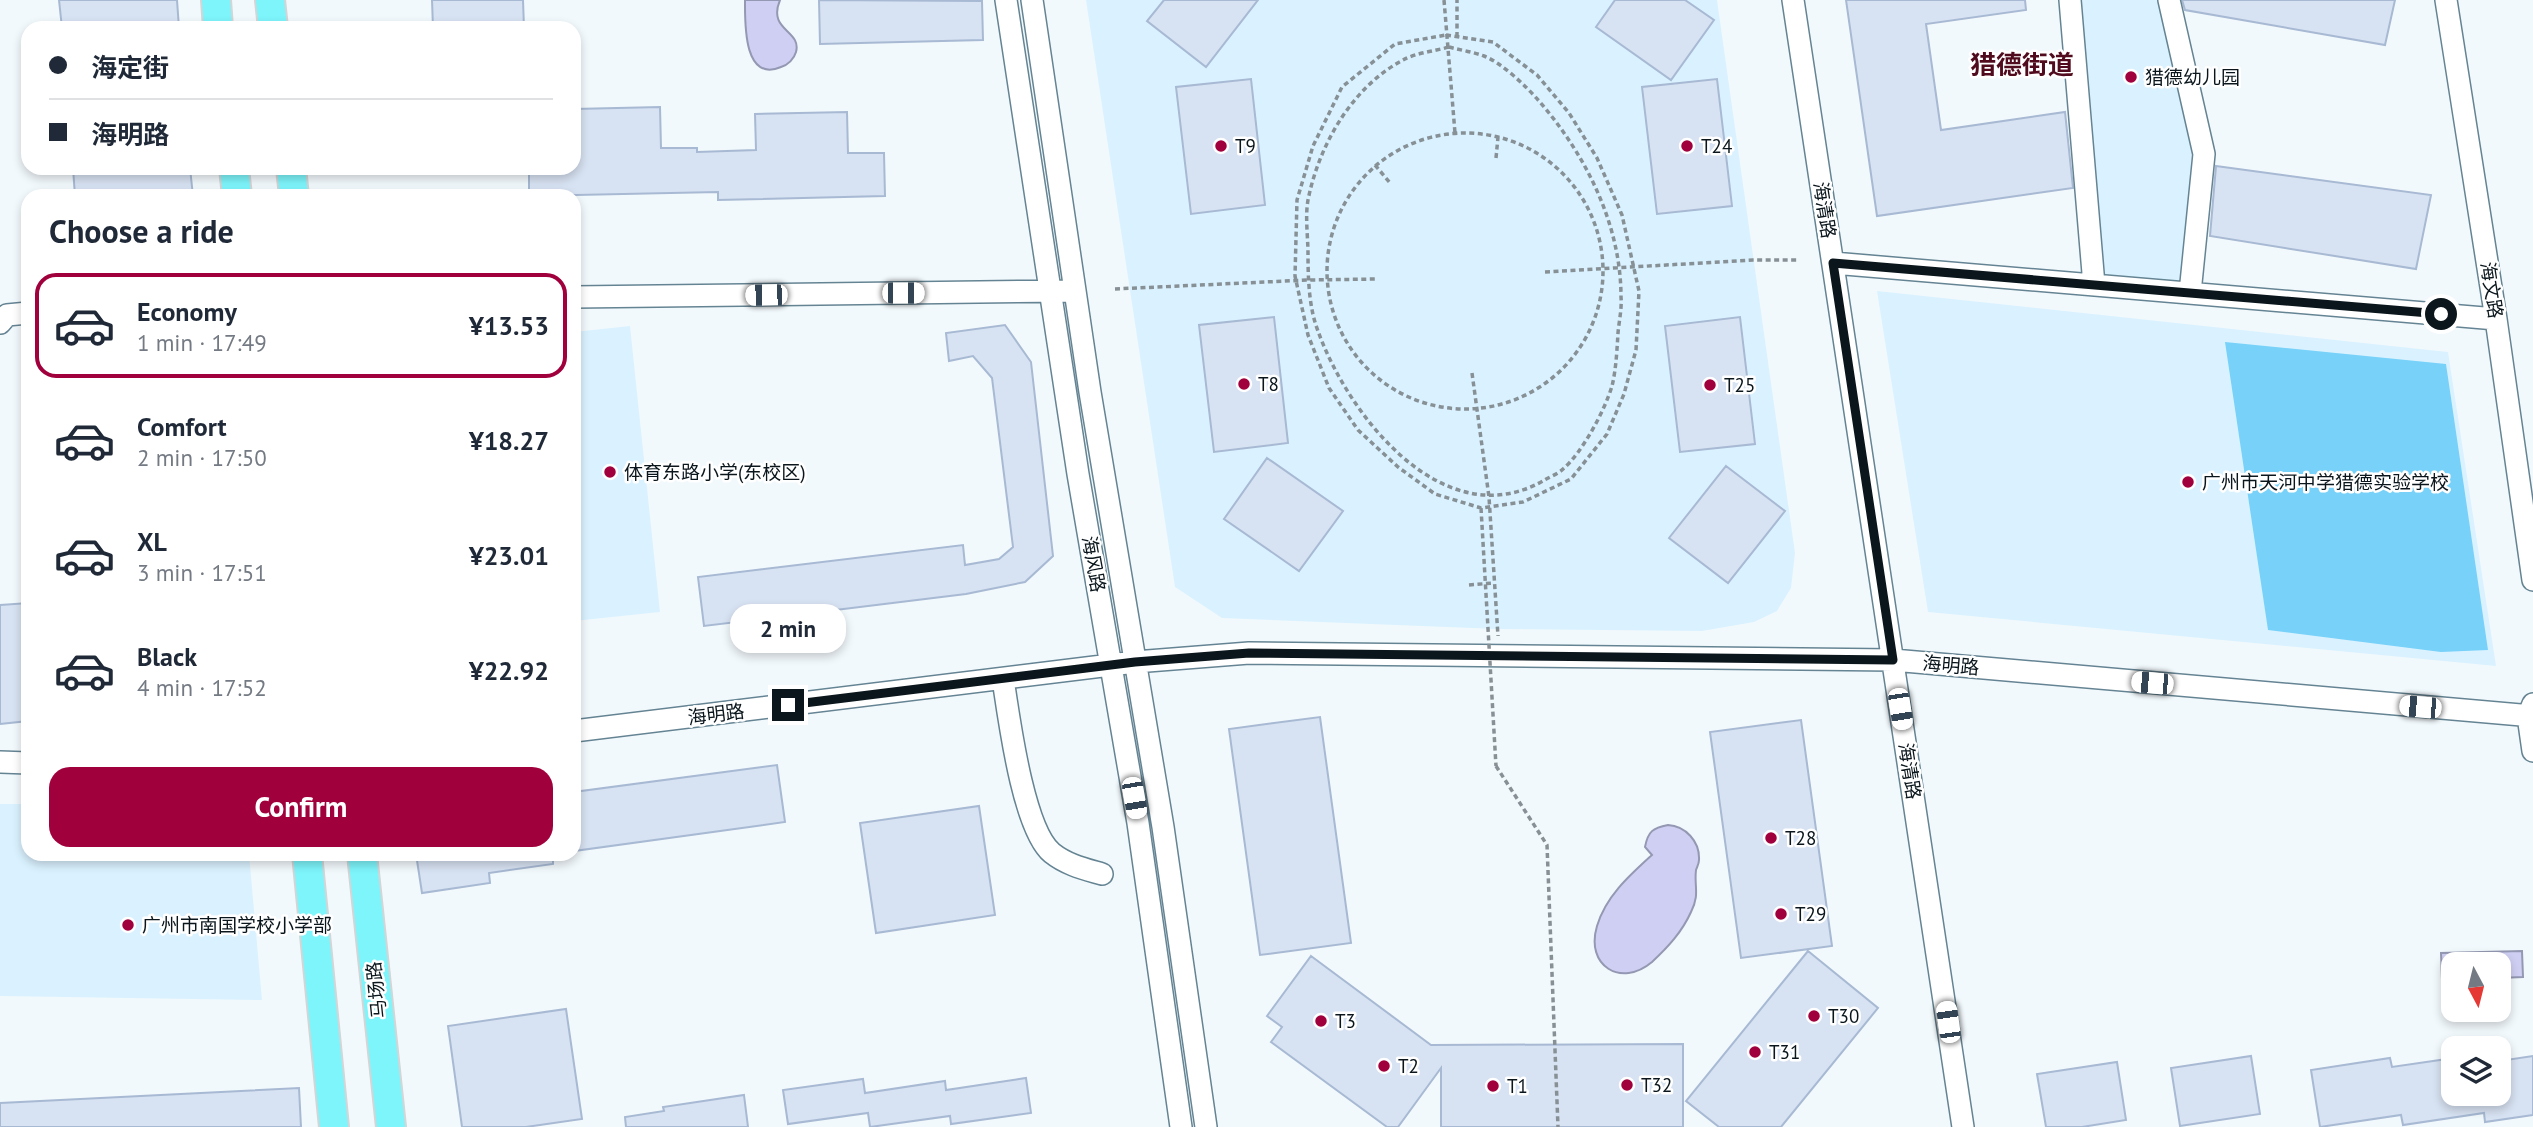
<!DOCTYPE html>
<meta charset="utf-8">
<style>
:root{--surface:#fff;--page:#f6f6f7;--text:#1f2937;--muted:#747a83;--line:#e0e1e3;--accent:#a0003c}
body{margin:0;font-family:"PT Sans","Noto Sans SC",sans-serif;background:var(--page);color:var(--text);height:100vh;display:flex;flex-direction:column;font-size:26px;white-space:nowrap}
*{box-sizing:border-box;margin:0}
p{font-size:23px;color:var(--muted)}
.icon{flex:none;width:38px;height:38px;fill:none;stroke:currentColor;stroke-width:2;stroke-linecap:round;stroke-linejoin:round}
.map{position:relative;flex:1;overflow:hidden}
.panel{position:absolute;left:21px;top:189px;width:560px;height:672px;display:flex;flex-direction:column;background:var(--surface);border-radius:21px;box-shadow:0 4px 10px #0003}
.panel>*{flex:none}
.hud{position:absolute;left:21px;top:21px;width:560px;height:154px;border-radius:21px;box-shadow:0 4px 10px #0003;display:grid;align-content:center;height:154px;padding:0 28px;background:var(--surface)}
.needle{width:46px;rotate:173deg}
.controls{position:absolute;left:2441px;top:952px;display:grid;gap:14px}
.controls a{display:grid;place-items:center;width:70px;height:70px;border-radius:14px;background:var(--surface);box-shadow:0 4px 10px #0003;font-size:35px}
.end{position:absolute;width:32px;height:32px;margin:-16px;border:9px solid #0a161c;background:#fff;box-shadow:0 0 0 4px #fff}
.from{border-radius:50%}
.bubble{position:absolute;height:49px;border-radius:21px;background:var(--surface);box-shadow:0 4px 10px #0003;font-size:23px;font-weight:700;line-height:49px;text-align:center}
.car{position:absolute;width:21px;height:42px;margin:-21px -10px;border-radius:9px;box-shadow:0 0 5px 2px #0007;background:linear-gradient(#fff 24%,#345 0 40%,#fff 0 76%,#345 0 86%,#fff 0)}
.hud b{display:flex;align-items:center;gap:24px;height:66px;font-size:26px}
.hud b+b{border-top:2px solid var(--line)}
.hud i{width:18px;height:18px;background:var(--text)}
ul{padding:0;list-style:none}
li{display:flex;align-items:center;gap:21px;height:105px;margin:0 14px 10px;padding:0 14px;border:4px solid transparent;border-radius:21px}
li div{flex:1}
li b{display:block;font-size:26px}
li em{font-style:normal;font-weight:700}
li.active{border-color:var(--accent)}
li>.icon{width:63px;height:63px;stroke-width:1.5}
h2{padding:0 28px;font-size:32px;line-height:84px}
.action{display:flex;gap:14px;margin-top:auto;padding:14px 28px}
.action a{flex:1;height:80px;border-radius:21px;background:var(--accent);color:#fff;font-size:28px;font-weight:700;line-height:80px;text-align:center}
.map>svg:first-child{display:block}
.built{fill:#daf2ff}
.green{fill:#78d1f9}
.water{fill:#cfcff3;stroke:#9498b2;stroke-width:2}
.building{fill:#d7e2f2;stroke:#a7b9d3;stroke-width:2}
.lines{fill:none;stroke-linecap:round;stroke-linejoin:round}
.minor-casing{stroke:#658493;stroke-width:24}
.major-casing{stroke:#d3d5d6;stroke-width:32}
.path{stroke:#879095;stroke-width:3.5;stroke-dasharray:5 3.5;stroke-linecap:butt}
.minor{stroke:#fff;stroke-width:21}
.major{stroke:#7df5fb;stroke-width:28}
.path-bridge{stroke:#879095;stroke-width:3.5;stroke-dasharray:5 3.5;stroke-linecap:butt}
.route{stroke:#0a161c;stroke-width:9}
.poi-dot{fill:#a0003c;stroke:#fff;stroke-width:2.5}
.labels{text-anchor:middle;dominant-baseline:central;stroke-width:5;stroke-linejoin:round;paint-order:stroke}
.poi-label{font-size:19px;fill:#0a161c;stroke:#fff;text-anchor:start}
.street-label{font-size:19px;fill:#0a161c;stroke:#fff}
.district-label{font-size:26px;font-weight:bold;fill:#510b1e;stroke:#fff}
</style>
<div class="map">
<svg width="2533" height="1127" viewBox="0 0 2533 1127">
<rect width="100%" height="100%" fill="#f2f9fc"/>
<path class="built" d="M1086,0H1717L1795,553L1791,588L1777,611L1754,622L1702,631L1497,629L1222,618L1175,587Z
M2080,0H2159L2192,153L2184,281L2102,276Z
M1877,291L2448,352L2496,666L1928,612Z
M630,326L660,612L574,621V332Z
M0,804H28V854H249L262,1000L0,996Z"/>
<path class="green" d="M2225,342L2446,364L2488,650L2441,652L2268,630Z"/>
<path class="water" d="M745,0H780C767,31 802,30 796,52C794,59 788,65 781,67C743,83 745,22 745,0Z
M1668,825C1685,826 1700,841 1699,860C1699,864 1697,867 1696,870C1694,887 1700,894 1691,912C1682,932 1668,947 1652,962C1621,988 1585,966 1597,926C1606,896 1630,875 1652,855L1645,847C1648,831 1653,828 1668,825Z
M2522,951L2523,977L2499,978V964H2454L2453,979H2442L2441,953Z"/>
<path class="building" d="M59,0H177L179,28H62Z
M432,0H523L524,28H433Z
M819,0L982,1L983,40L820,44Z
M1164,0H1258L1206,67L1147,21Z
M1615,0H1685L1714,20L1671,80L1596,27Z
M1846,0H2025L2026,10L1926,24L1941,130L2065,112L2073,188L1877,216Z
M2182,0H2395L2385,45L2185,10Z
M1251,79L1265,205L1191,214L1176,87Z
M1717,79L1732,206L1657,214L1642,87Z
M660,107L661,148H697V152L756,150L755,114L847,112L848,153H884L885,196L718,200V192L529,196V168H574V109Z
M2216,166L2431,195L2416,269L2210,236Z
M73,168H190L193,196H75Z
M1274,317L1288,443L1214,452L1199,325Z
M1740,317L1755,444L1680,452L1665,326Z
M1005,325L1031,362L1053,556L1025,582L966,594L704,626L698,577L963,545L965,565L999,559L1013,547L992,378L973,356L949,361L946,333Z
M1267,458L1343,511L1299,571L1224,519Z
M1726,466L1785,511L1728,583L1669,538Z
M28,603V721L0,724V605Z
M1320,717L1351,943L1260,955L1229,729Z
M1801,720L1832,946L1741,958L1710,732Z
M777,765L785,822L574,851V792Z
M979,806L995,915L876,933L860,823Z
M416,854H553V864L489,873L490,883L422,893Z
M1808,951L1878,1008L1781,1127H1719L1686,1101Z
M1311,956L1431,1045L1683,1044V1127H1441V1068L1398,1127H1387L1271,1042L1282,1027L1267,1016Z
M566,1009L582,1119L526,1127H462L448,1026Z
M2251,1056L2260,1114L2180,1126L2171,1068Z
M2533,1056V1115L2485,1122L2484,1113L2403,1125L2401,1115L2320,1127L2311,1070L2390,1058L2392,1067L2454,1058V1094H2499V1061Z
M2117,1062L2126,1120L2082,1127H2046L2037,1074Z
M1026,1078L1031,1113L951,1124L950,1116L870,1127L868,1113L788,1124L783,1090L863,1079L865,1093L945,1081L946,1090Z
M299,1088L301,1127H0V1103Z
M744,1095L748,1127H626L625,1117L664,1111L663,1107Z"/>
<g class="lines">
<g class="minor-casing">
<path id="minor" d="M1006,0L1078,474L1138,823L1181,1127
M1032,0L1090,392L1163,827L1206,1127
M1793,0L1963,1127
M2070,0L2094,285
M2169,0L2204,154L2190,293
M2446,0L2496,319L2533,580
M1833,263L2496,319
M574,297L1066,291
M0,323L7,315L28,313
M1003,679C1009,718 1023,829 1052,853C1067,865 1085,869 1102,874
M2533,704L2528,716L2533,751
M574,731L1135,662L1249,653L1893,660L2533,716
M0,762L28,763"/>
</g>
<g class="major-casing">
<path id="major" d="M216,0L218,28
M270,0L273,28
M234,168L237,196
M291,168L294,196
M307,854L334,1127
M362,854L391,1127"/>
</g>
<path class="path" d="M1444,0L1455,133
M1457,37V0
M1449,47C1460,50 1473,52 1484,56C1502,63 1526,86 1539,101C1586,155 1621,225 1621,297C1622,309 1619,321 1618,333C1617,350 1616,370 1612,386C1605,410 1582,453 1563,469C1558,474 1549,477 1543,481C1443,537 1348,415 1318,331C1309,308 1308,279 1308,254C1308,237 1305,217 1308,200C1319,145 1352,87 1403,60C1415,53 1435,51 1449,47Z
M1327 271a138 138 0 1 1 276 0a138 138 0 1 1-276 0Z
M1496,158L1498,137
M1375,165L1391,184
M1545,272L1753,260H1799
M1115,289L1308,280L1375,279
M1472,373L1489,497L1498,636
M1469,585L1493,583
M1496,766L1547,845L1558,1127"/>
<use href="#minor" class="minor"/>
<use href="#major" class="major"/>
<path class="path-bridge" d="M1446,35L1493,42L1537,75L1569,113L1597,158L1622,215L1639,291L1636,350L1624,394L1607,434L1571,479L1523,502L1481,508L1435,494L1398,467L1358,430L1329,388L1308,335L1295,276L1297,200L1313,146L1342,87L1395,44Z
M1481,508L1496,766"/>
</g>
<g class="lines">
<path class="route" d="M788,705L1135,662L1249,653L1893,660L1833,263L2441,314"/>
</g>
<g class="poi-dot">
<circle cx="2131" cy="77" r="7"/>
<circle cx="1221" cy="146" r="7"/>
<circle cx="1687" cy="146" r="7"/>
<circle cx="1244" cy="384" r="7"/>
<circle cx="1710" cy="385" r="7"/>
<circle cx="610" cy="472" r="7"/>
<circle cx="2188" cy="482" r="7"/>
<circle cx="1771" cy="838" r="7"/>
<circle cx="1781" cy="914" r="7"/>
<circle cx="128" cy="925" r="7"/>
<circle cx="1814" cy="1016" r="7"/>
<circle cx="1321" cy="1021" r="7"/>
<circle cx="1755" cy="1052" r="7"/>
<circle cx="1384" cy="1066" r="7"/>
<circle cx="1627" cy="1085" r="7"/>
<circle cx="1493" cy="1086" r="7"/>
</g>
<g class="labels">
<g class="poi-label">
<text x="2145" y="77">猎德幼儿园</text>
<text x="1235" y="146">T9</text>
<text x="1701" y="146">T24</text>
<text x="1258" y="384">T8</text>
<text x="1724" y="385">T25</text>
<text x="624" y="472">体育东路小学(东校区)</text>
<text x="2202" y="482">广州市天河中学猎德实验学校</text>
<text x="1785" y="838">T28</text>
<text x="1795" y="914">T29</text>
<text x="142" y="925">广州市南国学校小学部</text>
<text x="1828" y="1016">T30</text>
<text x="1335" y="1021">T3</text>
<text x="1769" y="1052">T31</text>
<text x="1398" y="1066">T2</text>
<text x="1641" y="1085">T32</text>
<text x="1507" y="1086">T1</text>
</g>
<g class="street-label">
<text transform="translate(1825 210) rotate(81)">海清路</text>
<text transform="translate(2492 290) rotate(81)">海文路</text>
<text transform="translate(1094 564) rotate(80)">海风路</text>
<text transform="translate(1951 665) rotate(5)">海明路</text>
<text transform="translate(716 714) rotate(-7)">海明路</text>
<text transform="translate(1910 771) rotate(81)">海清路</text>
<text transform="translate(376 990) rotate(-96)">马场路</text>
</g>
<g class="district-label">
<text x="2022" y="64">猎德街道</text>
</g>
</g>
</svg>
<div class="controls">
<a><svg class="needle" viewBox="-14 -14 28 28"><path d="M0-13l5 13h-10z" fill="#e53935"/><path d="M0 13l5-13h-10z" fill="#747a83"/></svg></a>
<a><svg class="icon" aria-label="layers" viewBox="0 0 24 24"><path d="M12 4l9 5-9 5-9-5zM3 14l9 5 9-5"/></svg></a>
</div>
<i class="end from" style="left:2441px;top:314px"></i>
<i class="end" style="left:788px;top:705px"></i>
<div class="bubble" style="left:730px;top:604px;width:116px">2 min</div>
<i class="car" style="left:903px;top:293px;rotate:90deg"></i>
<i class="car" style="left:766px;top:295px;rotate:269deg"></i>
<i class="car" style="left:2152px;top:683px;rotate:275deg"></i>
<i class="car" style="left:2420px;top:707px;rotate:275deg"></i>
<i class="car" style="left:1900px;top:709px;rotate:171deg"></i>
<i class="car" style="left:1134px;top:798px;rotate:170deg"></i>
<i class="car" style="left:1948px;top:1022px;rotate:352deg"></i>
<div class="hud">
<b><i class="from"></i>海定街</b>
<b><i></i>海明路</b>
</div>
<section class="panel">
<h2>Choose a ride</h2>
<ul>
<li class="active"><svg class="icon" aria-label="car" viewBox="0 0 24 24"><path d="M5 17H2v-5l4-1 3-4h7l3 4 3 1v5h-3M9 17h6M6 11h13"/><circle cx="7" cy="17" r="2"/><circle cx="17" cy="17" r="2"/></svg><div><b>Economy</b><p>1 min · 17:49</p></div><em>¥13.53</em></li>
<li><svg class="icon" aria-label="car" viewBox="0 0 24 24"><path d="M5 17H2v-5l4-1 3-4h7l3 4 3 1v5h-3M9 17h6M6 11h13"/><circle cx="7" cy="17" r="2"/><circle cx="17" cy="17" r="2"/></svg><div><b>Comfort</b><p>2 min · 17:50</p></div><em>¥18.27</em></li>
<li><svg class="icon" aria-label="car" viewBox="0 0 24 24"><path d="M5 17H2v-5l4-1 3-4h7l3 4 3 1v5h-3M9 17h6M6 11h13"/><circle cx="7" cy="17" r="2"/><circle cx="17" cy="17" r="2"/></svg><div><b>XL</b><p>3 min · 17:51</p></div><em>¥23.01</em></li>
<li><svg class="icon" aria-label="car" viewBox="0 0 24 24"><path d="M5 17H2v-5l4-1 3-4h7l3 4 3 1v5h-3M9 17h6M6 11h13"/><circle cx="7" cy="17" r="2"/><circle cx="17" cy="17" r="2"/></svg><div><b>Black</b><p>4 min · 17:52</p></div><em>¥22.92</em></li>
</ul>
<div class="action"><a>Confirm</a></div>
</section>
</div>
